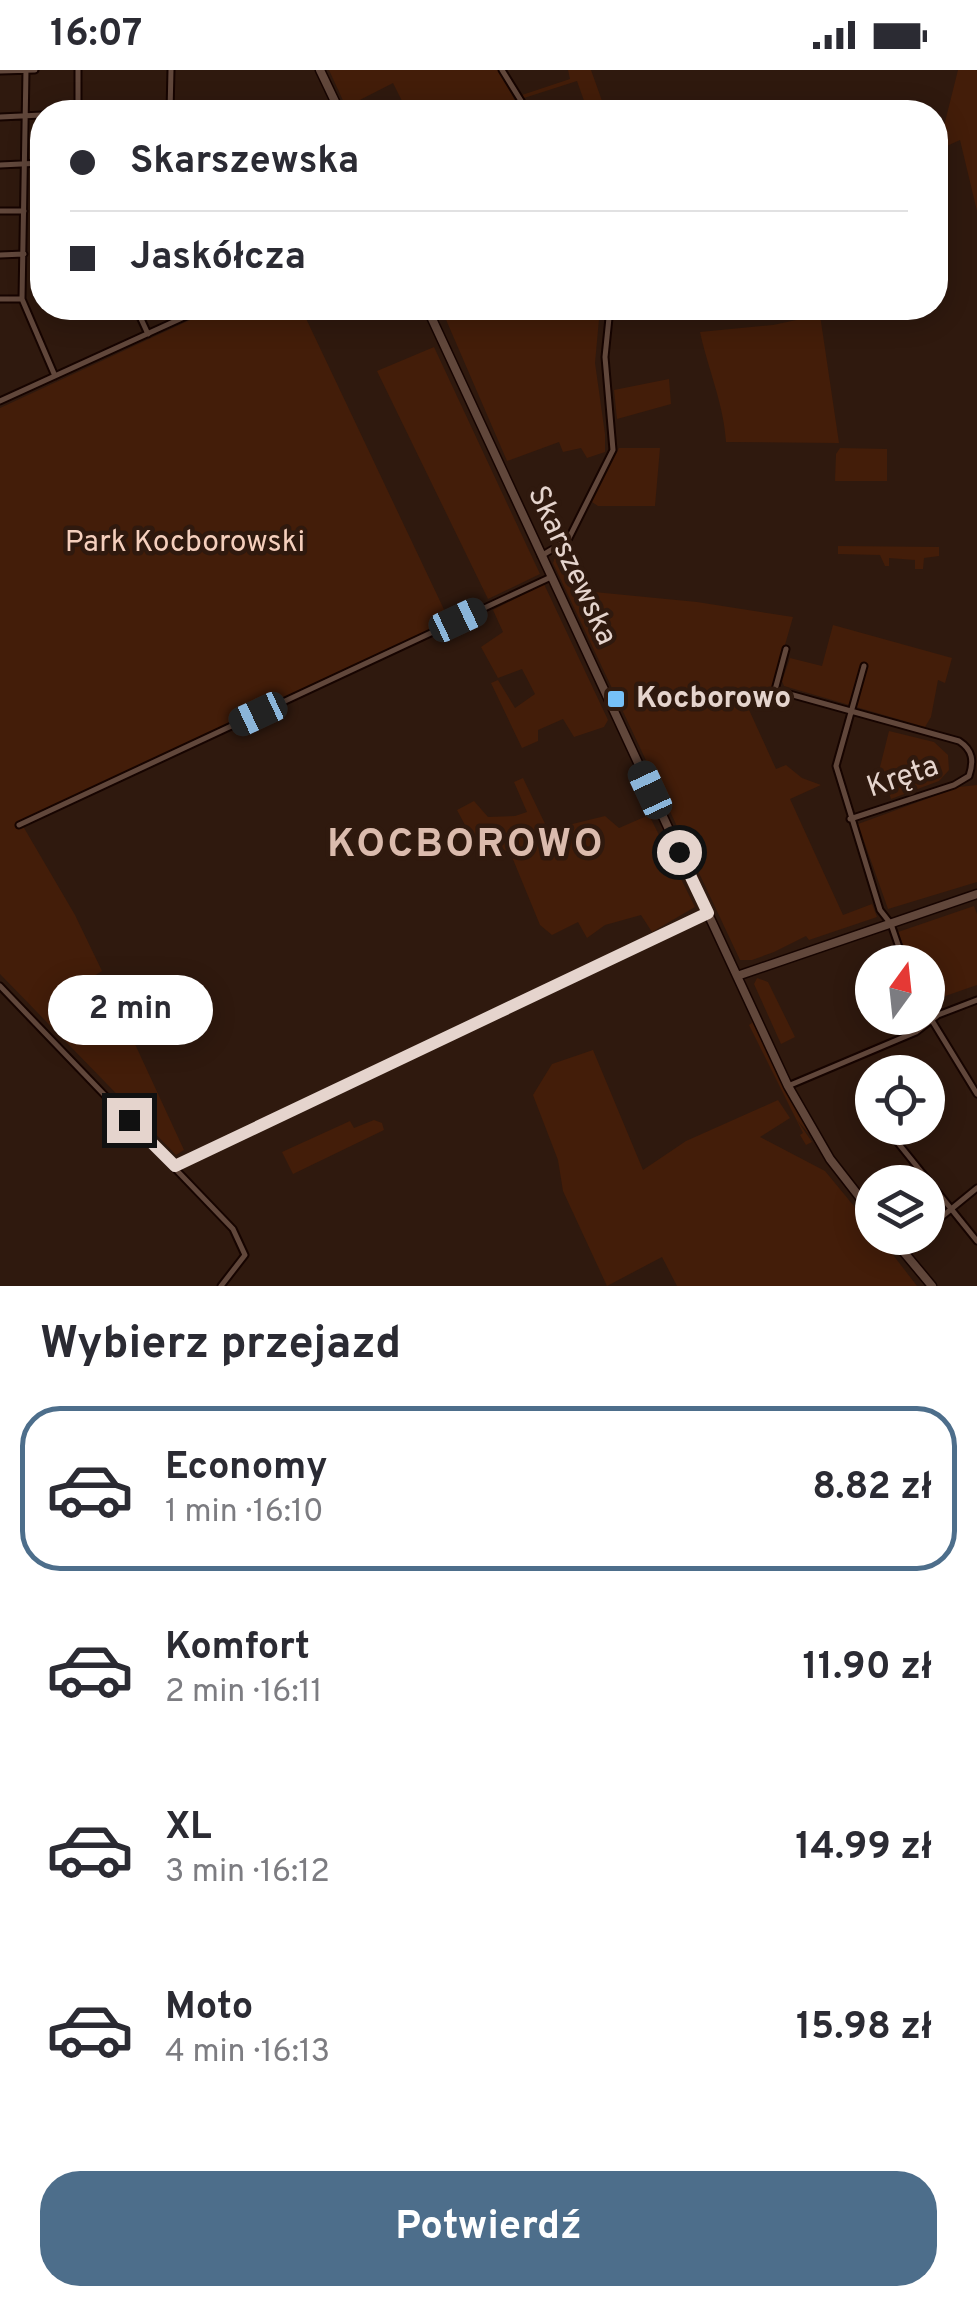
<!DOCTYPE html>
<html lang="pl">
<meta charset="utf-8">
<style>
:root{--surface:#fff;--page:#f2f2f3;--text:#2b2b33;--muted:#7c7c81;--line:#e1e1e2;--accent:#4d6e8b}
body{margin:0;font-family:Overpass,sans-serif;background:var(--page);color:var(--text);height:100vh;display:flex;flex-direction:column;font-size:38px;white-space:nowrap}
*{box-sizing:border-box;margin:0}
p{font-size:32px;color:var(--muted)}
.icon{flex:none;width:55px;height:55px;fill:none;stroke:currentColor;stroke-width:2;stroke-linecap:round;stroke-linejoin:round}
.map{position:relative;height:1216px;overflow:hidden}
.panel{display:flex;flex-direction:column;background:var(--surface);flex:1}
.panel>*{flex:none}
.hud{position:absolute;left:30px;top:30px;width:918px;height:220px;border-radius:40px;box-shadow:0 5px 25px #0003;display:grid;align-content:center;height:220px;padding:0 40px;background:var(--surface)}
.needle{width:65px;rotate:15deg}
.buttons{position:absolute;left:855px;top:875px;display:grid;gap:20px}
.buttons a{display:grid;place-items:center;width:90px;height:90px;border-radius:50%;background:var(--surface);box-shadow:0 5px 25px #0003;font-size:50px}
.end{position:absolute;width:45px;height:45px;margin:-22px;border:12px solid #e5d4cd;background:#111;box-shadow:0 0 0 5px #111}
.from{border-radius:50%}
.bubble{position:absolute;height:70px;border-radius:35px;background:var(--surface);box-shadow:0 5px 25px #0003;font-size:32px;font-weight:700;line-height:70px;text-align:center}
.car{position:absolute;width:30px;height:60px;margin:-30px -15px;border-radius:12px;box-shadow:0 0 8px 2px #0007;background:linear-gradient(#222 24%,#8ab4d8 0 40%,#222 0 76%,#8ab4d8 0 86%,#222 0)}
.hud b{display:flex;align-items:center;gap:35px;height:95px;font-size:38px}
.hud b+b{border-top:2px solid var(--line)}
.hud i{width:25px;height:25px;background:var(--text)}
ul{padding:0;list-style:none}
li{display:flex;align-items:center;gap:30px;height:165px;margin:0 20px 15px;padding:0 20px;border:5px solid transparent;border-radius:40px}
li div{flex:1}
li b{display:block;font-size:38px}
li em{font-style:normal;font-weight:700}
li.on{border-color:var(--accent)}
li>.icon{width:90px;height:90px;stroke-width:1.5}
h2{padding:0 40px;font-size:45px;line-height:120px}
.primary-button{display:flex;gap:20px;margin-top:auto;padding:20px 40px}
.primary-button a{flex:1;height:115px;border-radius:40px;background:var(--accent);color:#fff;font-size:40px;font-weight:700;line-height:115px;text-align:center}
.status{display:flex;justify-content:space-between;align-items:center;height:70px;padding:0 50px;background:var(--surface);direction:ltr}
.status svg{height:28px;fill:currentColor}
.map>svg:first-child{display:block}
.green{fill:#431d09}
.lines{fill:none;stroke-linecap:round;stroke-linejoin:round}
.street-casing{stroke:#160400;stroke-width:9}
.secondary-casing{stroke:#160400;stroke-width:11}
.street{stroke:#61473b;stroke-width:5}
.secondary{stroke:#61473b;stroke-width:8}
.route{stroke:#e5d4cd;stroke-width:12}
.poi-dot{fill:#76c0f7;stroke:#2f190e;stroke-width:4}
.labels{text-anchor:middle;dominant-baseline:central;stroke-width:9;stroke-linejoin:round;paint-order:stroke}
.park-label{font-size:30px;fill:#f5cfbd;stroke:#2f190e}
.street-label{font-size:30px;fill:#e5d4cd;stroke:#2f190e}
.poi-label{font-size:30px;font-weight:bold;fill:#e5d4cd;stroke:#2f190e;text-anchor:start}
.district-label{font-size:40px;font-weight:bold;letter-spacing:2.5px;fill:#dbbbad;stroke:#2f190e}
</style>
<div class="status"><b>16:07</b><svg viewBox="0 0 49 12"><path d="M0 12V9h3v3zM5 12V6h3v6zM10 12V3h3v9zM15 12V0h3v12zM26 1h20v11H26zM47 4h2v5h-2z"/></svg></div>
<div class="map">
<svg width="977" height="1216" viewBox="0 0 977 1216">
<rect width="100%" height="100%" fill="#2f190e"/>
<path class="green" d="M329,0H499L515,31L502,39L511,42H415L412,35L405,37L393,13L346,37Z
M568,0H591L606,42H588L577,11L524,28L522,25L570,9Z
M958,0H977V141L960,70L938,80Z
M216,238H301L449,550L20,751L75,845L102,901L94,906C102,923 113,930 122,946L184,1080L176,1085L0,904V338Z
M441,238H600L595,293L605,364V382L587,388L581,378L563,382L559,372L507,391Z
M820,245L839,373L726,372C724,335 708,299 700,262L773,255Z
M434,277L540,504L488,529L377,301Z
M669,309L671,334L617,349L614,320Z
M619,378H660L655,436H598L592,432Z
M840,378L887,379V411H835L836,384Z
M838,476L939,477V486L924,488L923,499H915V490L889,488V496H885L880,485L838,484Z
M561,479L584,521L697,532L793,547L772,620L745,631L776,699L786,695L802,708L821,715L790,729L843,845L872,834L877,847L809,870L806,866L774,882L752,890H740L553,493L557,481Z
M544,514L608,650L604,657L574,667L563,649L538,660V671L522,678L491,613L498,610L515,638L535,624L522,599L498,608L481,577L503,562L493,540Z
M833,555L952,588L945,613L938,610L931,647L925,657L784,616L782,611L790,588L822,596Z
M889,661L934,672L948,685L949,700L939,711L891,729L880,697Z
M523,708L548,760L605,746L619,758L649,745L695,837L652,862L641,845L605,855L587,868L578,852L552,865L540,855L510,782L502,779L483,789L457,740L474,731L488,747L515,746L527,742L514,712Z
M977,715V812L888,839L858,754L959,717Z
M974,836L977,844V915L928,932V892H910L898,862Z
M757,908L768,912L795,967L781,974L754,914Z
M750,943L809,1064L797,1050L825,1091L812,1072L806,1075L800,1065L803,1063L749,955L752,953Z
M593,980L643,1100L686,1071L778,1030L790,1048L760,1067L825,1101L872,1158V1168H880L917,1216H677L662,1187L607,1216L563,1121L558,1090L533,1025L552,994Z
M374,1050L382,1053L384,1060L293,1104L282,1082L350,1051L354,1058Z"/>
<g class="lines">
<g class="street-casing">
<path id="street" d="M502,0L528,42
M0,1L35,0
M78,42V0
M133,42L247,39L320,41
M170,42L171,0
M0,47L42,45
M0,95L42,93
M0,141H24
M0,185L24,184
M0,229H22L55,306
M22,229L26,0
M136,238L148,264
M0,331L204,238
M541,486L568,470L613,380L605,287L610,238
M786,579L775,620L959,671C973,680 974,691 969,706L954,715L850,749
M864,596L836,696L880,840L891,854L904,892
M19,755L551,507
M0,916L233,1159L245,1185L221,1216
M928,944L977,1024
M788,1016L916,962L938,945L977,930
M886,1058L977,1171
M175,1096L708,843
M928,1158L977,1118
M902,1179L915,1168"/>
</g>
<g class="secondary-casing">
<path id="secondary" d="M320,0L340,42
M427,238L788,1016L830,1089L872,1143
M737,906L977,824
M892,1168L932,1216"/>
</g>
<use href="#street" class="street"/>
<use href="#secondary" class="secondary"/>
</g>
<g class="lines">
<path class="route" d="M129,1050L175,1096L708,843L679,782"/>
</g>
<rect class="poi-dot" x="606" y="619" width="20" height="20" rx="5"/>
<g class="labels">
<g class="park-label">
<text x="185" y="473">Park Kocborowski</text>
</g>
<g class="street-label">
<text transform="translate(571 496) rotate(65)">Skarszewska</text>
<text transform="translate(903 708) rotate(-19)">Kręta</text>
</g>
<g class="poi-label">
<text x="636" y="629">Kocborowo</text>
</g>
<g class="district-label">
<text x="466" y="776">KOCBOROWO</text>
</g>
</g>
</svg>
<div class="buttons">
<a><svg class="needle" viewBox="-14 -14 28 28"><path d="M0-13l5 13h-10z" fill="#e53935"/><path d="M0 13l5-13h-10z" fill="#7c7c81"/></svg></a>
<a><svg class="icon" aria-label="locate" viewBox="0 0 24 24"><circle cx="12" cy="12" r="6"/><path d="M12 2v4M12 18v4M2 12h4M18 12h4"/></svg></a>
<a><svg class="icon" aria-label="layers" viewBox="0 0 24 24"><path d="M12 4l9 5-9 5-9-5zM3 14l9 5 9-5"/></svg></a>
</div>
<i class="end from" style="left:679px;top:782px"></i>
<i class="end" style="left:129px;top:1050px"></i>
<div class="bubble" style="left:48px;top:905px;width:165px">2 min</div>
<i class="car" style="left:458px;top:550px;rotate:65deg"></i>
<i class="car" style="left:258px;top:644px;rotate:245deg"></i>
<i class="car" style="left:650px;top:720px;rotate:335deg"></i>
<div class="hud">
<b><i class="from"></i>Skarszewska</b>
<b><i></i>Jaskółcza</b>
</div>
</div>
<section class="panel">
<h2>Wybierz przejazd</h2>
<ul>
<li class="on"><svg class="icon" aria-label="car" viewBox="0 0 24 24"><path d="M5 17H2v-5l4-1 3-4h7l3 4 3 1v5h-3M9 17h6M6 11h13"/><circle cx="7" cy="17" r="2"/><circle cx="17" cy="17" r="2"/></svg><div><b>Economy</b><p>1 min · 16:10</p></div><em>8.82 zł</em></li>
<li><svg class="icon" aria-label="car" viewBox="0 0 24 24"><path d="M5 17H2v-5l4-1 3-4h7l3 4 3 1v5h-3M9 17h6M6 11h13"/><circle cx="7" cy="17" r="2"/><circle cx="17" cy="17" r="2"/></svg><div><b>Komfort</b><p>2 min · 16:11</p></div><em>11.90 zł</em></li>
<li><svg class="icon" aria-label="car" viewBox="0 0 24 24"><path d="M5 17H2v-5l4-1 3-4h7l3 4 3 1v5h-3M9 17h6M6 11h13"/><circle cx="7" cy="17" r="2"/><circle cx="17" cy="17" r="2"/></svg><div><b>XL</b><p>3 min · 16:12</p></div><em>14.99 zł</em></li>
<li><svg class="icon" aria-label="car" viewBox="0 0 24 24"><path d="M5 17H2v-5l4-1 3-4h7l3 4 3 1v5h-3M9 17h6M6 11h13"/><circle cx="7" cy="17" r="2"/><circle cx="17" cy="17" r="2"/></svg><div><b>Moto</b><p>4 min · 16:13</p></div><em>15.98 zł</em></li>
</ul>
<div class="primary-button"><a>Potwierdź</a></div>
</section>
